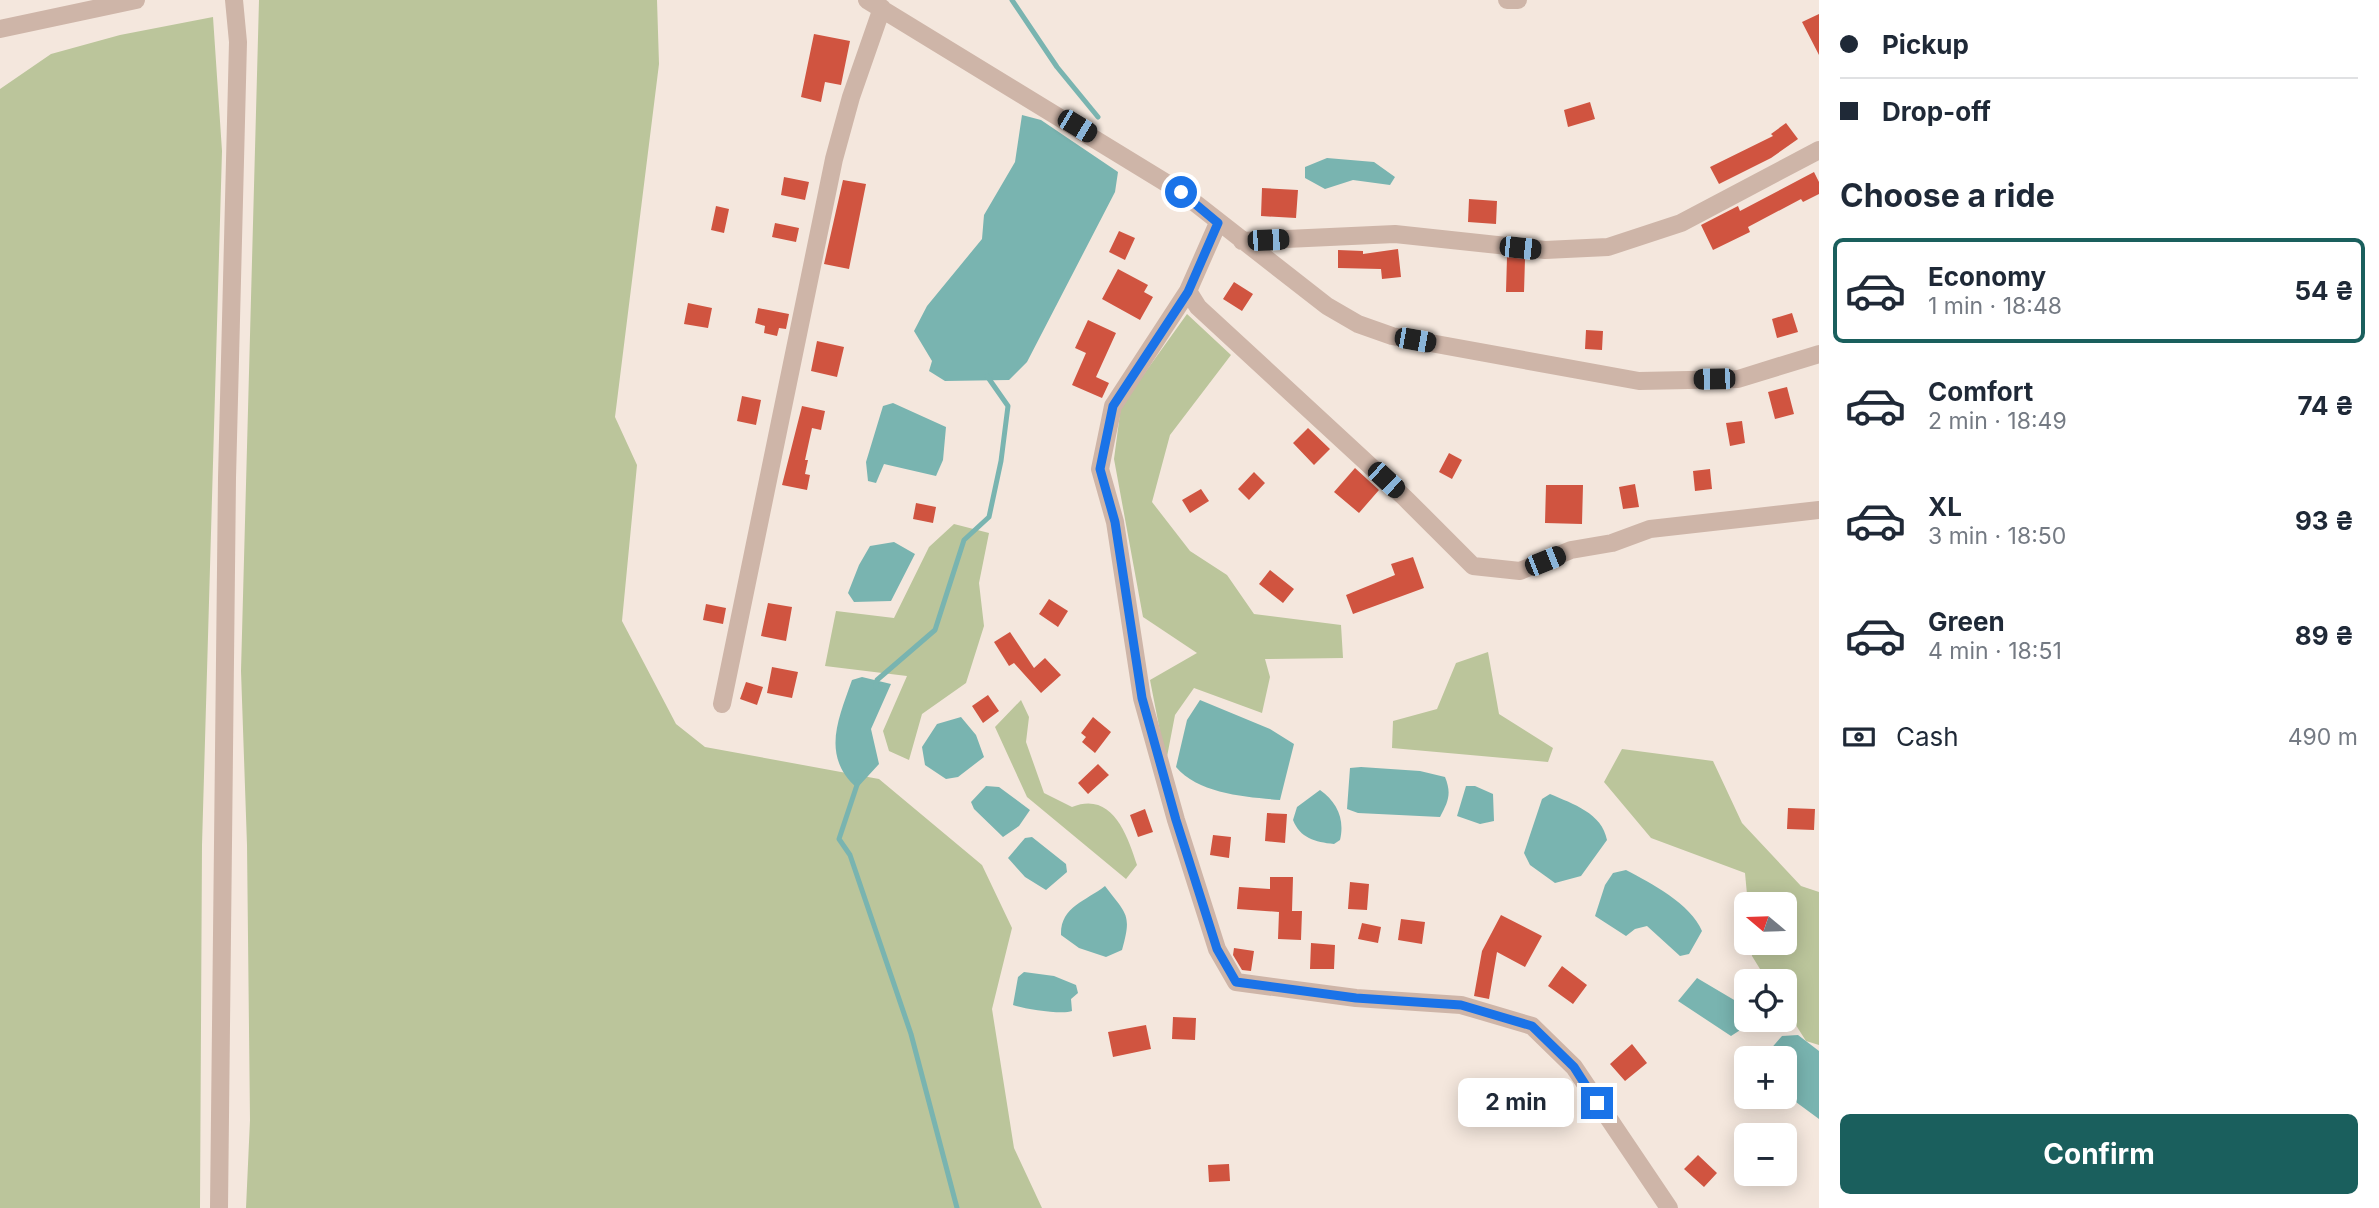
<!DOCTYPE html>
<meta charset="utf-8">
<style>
:root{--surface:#fff;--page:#f6f6f7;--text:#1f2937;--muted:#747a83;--line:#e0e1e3;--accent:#1a5f5d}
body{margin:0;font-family:Inter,sans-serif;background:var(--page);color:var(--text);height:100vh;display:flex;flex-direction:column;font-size:26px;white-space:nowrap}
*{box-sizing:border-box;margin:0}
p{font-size:23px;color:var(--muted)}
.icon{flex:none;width:38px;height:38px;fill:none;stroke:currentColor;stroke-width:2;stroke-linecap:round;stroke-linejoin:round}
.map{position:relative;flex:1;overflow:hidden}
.drawer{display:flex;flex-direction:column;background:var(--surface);width:560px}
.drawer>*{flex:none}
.hud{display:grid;align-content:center;height:154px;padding:0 21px;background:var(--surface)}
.needle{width:46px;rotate:289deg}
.controls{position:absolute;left:1734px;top:892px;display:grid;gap:14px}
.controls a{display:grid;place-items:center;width:63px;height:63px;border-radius:10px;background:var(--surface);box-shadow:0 4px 18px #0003;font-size:35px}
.end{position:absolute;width:32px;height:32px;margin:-16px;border:9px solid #1a73e8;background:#fff;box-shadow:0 0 0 4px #fff}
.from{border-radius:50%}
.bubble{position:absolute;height:49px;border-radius:10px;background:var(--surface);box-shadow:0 4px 18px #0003;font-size:23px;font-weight:700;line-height:49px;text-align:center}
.car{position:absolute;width:21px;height:42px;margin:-21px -10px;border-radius:9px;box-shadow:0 0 5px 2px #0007;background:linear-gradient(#222 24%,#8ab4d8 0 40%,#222 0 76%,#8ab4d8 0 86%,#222 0)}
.hud b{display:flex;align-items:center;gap:24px;height:66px;font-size:26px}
.hud b+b{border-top:2px solid var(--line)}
.hud i{width:18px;height:18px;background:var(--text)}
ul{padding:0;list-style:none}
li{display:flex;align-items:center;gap:21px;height:105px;margin:0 14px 10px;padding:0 7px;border:4px solid transparent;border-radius:10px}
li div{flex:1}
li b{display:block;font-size:26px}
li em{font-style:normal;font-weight:700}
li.on{border-color:var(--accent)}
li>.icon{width:63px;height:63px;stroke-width:1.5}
h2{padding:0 21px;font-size:32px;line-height:84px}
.pay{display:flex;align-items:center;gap:18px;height:77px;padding:0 21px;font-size:26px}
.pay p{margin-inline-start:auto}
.primary-button{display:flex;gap:14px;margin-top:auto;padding:14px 21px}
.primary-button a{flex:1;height:80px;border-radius:10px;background:var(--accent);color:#fff;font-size:28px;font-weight:700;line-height:80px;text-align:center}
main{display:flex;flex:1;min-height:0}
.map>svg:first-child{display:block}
.green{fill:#bbc59b}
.water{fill:#79b4b0}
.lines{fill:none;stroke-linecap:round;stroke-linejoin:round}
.stream{stroke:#79b4b0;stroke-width:5}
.building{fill:#d05440}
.minor{stroke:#ceb5a8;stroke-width:18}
.route{stroke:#1a73e8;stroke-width:9}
</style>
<main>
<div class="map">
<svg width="1819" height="1208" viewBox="0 0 1819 1208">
<rect width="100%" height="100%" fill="#f4e7dd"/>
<path class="green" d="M259,0H657L659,64L615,417L637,465L622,621L676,724L705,747L879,779L982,865L1012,928L992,1009L1014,1148L1042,1208H246L250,1120L247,845L241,671Z
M213,17L222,151L202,845L200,1208H0V89L51,54L120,35Z
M1187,314L1231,355L1170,435L1152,502L1190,551L1227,575L1254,614L1341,625L1343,658L1265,659L1270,677L1262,713L1194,688L1175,715L1166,762L1150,680L1197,653L1143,617L1114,459L1121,406Z
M954,524L989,533L979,583L984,626L966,683L922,714L909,760L889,751L883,731L907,676L825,666L836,611L894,618L929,547Z
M1488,652L1499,714L1553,748L1548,762L1392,748L1393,721L1437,709L1456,663Z
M1021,700L1029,717L1026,742L1044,793L1072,807C1112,791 1127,834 1137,865L1126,879L1027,797L995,727Z
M1622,749L1713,761L1742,823L1801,886L1819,892V1045L1806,1041L1785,1008V982H1768L1752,956L1751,943H1785V905H1748L1745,873L1651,838L1604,782Z"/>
<path class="water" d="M1022,115L1041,120L1118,172L1115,192L1027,362L1009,380L945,381L929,371L932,361L914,331L927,306L982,239L984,215L1015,162Z
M1327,158L1374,162L1395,177L1390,185L1353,180L1325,189L1305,178V167Z
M893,403L946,427L943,460L936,476L884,464L876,483L868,481L866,462L883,406Z
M894,542L915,554L891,601L854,602L848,593L859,565L870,546Z
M862,677L891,684L871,729L879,764L857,788C821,756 838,720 852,680Z
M1200,700L1270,729L1294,744L1280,800C1246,797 1199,794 1176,767L1187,720Z
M961,717L976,735L984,757L958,777L946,779L925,765L922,747L937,724Z
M1361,767L1420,771L1445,777C1452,794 1448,802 1440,817L1358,813L1347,809L1350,768Z
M986,786L999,787L1030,810L1019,826L1003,837L974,809L971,802Z
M1466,786H1475L1493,794L1494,821L1480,824L1457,816Z
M1320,790C1337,802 1345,819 1340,840L1334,844C1315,842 1300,838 1293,820L1297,807Z
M1550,794C1573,804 1602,813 1607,840L1581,876L1555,883L1530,865L1524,853L1542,799Z
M1032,837L1066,864L1067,872L1046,890L1025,877L1008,858L1025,838Z
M1626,870C1651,883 1691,904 1702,931L1689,954L1680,956L1647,926L1635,929L1626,936L1595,916L1605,885L1613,873Z
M1105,886C1127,915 1132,914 1122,950L1106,957L1079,948L1061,935C1060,907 1086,901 1105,886Z
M1024,972L1054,976L1076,985L1078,993L1071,999L1072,1011C1063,1015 1024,1009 1013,1005L1018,977Z
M1697,978L1746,1007L1748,1025L1731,1036L1678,1001Z
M1798,1035L1819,1051V1119L1785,1094V1059H1762L1782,1036Z"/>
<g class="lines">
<path class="stream" d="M1012,0L1057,67L1098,117
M876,687L877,680L935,630L964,540L989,517L1001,461L1008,406L987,376
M858,782L839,839L850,855L911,1034L957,1208"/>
</g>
<path class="building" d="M1819,14V55L1802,22Z
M814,34L850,41L841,85L825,82L821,102L801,97Z
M1590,102L1595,119L1568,127L1564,110Z
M1786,123L1798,139L1771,158L1719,184L1710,167L1773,136L1771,134Z
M1814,172L1819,182V194L1803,202L1801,199L1748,227L1750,232L1713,250L1701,225L1738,206L1740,211Z
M784,177L809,182L805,200L781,195Z
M843,180L866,184L849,269L824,264Z
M1262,188L1298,190L1296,218L1261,216Z
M1469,199L1497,201L1496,224L1468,222Z
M716,206L729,209L724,233L711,230Z
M775,223L799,228L796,242L772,237Z
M1119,231L1135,238L1125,260L1109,252Z
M1398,249L1401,277L1382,279L1381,269L1338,268V250L1363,251V254Z
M1507,257L1525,259L1524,292H1506Z
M1118,269L1148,285L1144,292L1153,297L1140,320L1102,299Z
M1234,282L1253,294L1242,311L1223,299Z
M688,303L712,308L708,328L684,324Z
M758,308L789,314L786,329L779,328L777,336L764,333L765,326L755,323Z
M1792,313L1798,332L1777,338L1772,319Z
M1088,320L1116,333L1096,377L1109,383L1102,398L1072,385L1086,353L1075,348Z
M1586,330L1603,331L1602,350L1585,349Z
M817,341L844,347L837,377L811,371Z
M1787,387L1794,414L1775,419L1768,392Z
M742,396L761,400L756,425L737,421Z
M802,406L825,411L821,430L812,428L805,460H808L805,474L810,475L807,490L782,485Z
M1742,421L1745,443L1730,446L1726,423Z
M1308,428L1330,449L1314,465L1293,443Z
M1449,453L1462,460L1452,479L1439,472Z
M1355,468L1379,490L1359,513L1334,492Z
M1710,469L1712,489L1695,491L1693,471Z
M1254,472L1265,483L1249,500L1238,489Z
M1635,484L1639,507L1623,509L1619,487Z
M1546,485H1583L1582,524L1545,523Z
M1201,489L1209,501L1190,513L1182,500Z
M916,503L936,507L933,523L913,519Z
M1413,557L1424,588L1353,614L1346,595L1395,575L1391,564Z
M1270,570L1294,589L1283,603L1259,584Z
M1049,599L1068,611L1058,627L1039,614Z
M768,603L792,607L786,641L761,636Z
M706,604L726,608L723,624L703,620Z
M1010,632L1034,668L1045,658L1061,675L1041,693L1014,663L1009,666L994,642Z
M772,667L798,672L792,698L767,693Z
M746,682L763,687L757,705L740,699Z
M988,695L999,711L983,723L972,706Z
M1093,717L1111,732L1095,753L1082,742L1086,737L1081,733Z
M1098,764L1109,775L1088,794L1078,783Z
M1788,808L1815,809L1814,830L1787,829Z
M1145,809L1153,832L1138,837L1130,815Z
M1267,813L1287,814L1285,843L1265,841Z
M1213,835L1231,837L1229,858L1210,855Z
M1270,877H1293L1292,911H1302L1301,940L1278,939L1279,912L1237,909L1239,887L1270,889Z
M1350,882L1369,884L1367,910L1348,909Z
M1501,915L1542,936L1525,967L1497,952L1489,999L1474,996L1482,951Z
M1401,919L1425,922L1422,944L1398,940Z
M1362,923L1381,927L1378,943L1358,939Z
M1311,943L1335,945L1334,969H1310Z
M1234,948L1254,951L1251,971L1242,970L1233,955Z
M1562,966L1587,985L1573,1004L1548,986Z
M1173,1017L1196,1018L1195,1040L1172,1039Z
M1146,1025L1151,1049L1113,1057L1108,1032Z
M1632,1044L1647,1063L1625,1081L1610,1064Z
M1698,1155L1717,1173L1704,1187L1684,1169Z
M1229,1164L1230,1181L1209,1182L1208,1165Z"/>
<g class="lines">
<path class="minor" d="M867,0L1181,192L1327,306L1358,324L1392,336L1639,381L1738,379L1819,354
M1507,0H1518
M0,29L136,0
M1218,223L1188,291L1113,406L1100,469L1115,522L1142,698L1176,820L1217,949L1236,982L1356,998L1461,1005L1532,1026L1574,1067L1669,1208
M1242,241L1395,234L1545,250L1608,247L1681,223L1819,150
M1188,291L1198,307L1405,498L1473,566L1520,571L1571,550L1612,543L1650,529L1819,510
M722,704L834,159L851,97L882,8
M219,1208L227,478L238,42L234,0"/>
</g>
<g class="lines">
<path class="route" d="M1181,192L1218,223L1188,292L1113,406L1100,469L1115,522L1142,698L1176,820L1217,949L1236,982L1356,998L1461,1005L1532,1026L1574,1067L1597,1103"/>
</g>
</svg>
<div class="controls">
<a><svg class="needle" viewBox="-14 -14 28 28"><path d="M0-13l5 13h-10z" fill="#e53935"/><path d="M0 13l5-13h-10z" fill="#747a83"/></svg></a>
<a><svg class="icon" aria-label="locate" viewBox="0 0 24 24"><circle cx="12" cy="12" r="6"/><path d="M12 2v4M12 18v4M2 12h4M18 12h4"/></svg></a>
<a>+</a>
<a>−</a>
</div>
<i class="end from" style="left:1181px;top:192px"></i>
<i class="end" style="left:1597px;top:1103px"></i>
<div class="bubble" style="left:1458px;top:1078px;width:116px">2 min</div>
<i class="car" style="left:1077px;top:126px;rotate:121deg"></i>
<i class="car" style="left:1268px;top:240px;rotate:88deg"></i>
<i class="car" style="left:1520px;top:248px;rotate:96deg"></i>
<i class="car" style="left:1415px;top:340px;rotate:100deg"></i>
<i class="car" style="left:1714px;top:379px;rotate:269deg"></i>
<i class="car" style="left:1386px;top:480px;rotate:133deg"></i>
<i class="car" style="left:1545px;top:561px;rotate:68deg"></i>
</div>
<section class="drawer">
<div class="hud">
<b><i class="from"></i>Pickup</b>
<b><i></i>Drop-off</b>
</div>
<h2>Choose a ride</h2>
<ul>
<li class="on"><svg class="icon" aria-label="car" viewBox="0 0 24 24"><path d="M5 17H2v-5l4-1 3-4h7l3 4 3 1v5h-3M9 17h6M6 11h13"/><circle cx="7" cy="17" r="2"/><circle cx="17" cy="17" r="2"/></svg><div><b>Economy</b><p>1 min · 18:48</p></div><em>54 ₴</em></li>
<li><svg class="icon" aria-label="car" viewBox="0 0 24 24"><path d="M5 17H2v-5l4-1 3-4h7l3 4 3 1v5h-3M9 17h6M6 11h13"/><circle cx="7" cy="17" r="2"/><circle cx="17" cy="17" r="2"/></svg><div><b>Comfort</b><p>2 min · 18:49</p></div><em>74 ₴</em></li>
<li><svg class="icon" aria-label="car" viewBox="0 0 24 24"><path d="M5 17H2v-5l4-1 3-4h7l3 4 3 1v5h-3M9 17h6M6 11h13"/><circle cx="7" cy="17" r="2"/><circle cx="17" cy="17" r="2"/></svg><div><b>XL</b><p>3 min · 18:50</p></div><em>93 ₴</em></li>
<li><svg class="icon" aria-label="car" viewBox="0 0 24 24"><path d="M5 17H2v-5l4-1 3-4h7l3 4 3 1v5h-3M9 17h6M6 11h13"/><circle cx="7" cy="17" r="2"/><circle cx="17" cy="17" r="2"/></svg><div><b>Green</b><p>4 min · 18:51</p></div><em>89 ₴</em></li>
</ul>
<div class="pay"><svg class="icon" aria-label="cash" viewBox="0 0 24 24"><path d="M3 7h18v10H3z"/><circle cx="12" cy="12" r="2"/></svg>Cash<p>490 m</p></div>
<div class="primary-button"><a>Confirm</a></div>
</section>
</main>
